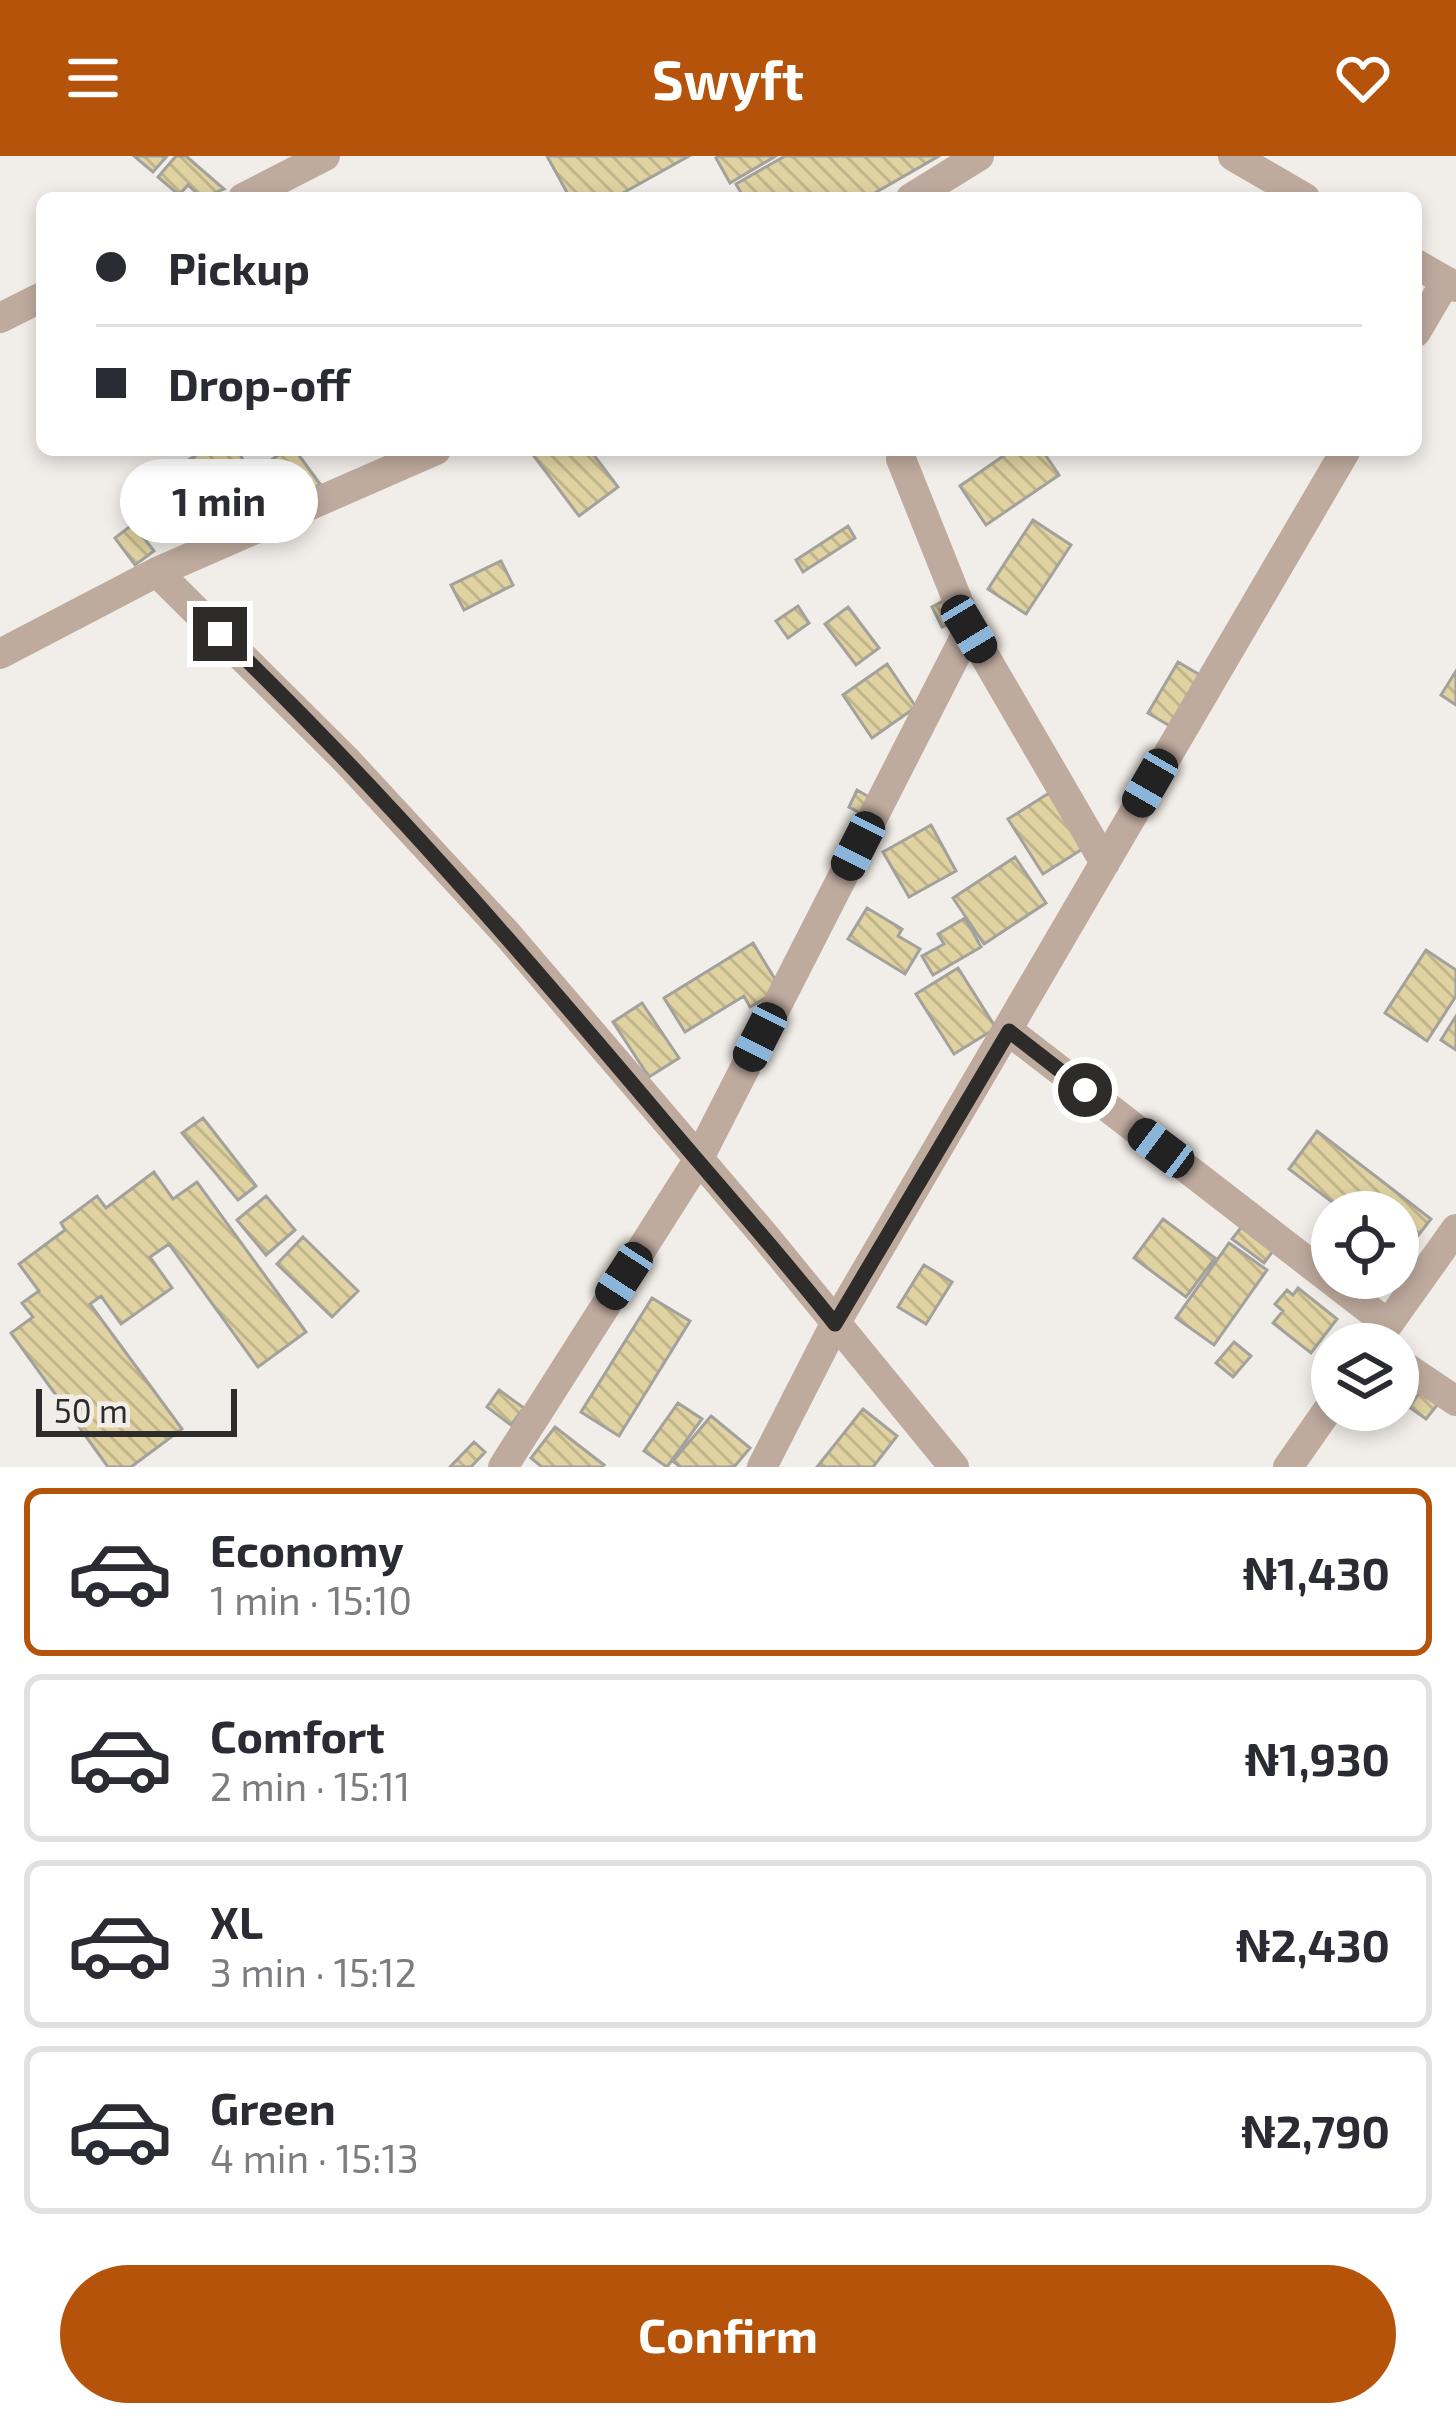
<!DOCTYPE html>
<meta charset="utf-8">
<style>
:root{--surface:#fff;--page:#f2f2f3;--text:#2b2b33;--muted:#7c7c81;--line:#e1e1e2;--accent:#b45309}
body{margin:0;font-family:"Exo 2",sans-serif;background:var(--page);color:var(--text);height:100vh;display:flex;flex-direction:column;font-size:45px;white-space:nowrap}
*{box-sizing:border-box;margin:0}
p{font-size:39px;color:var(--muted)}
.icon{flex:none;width:66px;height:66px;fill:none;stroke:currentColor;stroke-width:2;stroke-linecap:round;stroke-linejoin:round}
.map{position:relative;height:1311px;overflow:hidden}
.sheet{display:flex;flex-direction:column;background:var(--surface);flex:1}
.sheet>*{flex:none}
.banner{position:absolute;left:36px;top:36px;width:1386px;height:264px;border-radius:18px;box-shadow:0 6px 18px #0003;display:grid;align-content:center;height:264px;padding:0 60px;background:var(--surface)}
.tools{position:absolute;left:1311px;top:1035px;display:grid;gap:24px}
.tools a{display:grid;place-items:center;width:108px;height:108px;border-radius:50%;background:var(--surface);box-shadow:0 6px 18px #0003;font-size:60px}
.scale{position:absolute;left:36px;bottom:30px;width:201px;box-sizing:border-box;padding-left:12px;border:6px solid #2e2c2a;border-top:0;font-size:33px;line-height:42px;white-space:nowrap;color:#2e2c2a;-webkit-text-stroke:9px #f1ede8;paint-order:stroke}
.end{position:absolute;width:54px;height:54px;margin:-27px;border:15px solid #2e2c2a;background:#fff;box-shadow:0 0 0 6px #fff}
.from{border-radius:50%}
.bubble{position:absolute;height:84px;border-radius:42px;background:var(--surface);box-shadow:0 6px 18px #0003;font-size:39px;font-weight:700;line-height:84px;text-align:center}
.car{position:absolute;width:36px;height:72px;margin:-36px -18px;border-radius:15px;box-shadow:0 0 9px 3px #0007;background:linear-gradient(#222 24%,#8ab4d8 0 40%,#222 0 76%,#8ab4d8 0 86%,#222 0)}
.banner b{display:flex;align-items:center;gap:42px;height:114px;font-size:45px}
.banner b+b{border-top:3px solid var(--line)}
.banner i{width:30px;height:30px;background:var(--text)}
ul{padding:21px 0 0;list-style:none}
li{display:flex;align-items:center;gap:36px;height:168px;margin:0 24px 18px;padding:0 36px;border:6px solid var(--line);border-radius:18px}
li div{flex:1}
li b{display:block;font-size:45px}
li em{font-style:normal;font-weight:700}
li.current{border-color:var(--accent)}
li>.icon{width:108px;height:108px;stroke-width:1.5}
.button{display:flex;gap:24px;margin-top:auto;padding:24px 60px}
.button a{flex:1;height:138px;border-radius:72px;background:var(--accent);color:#fff;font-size:48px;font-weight:700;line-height:138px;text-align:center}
header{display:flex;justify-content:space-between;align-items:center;height:156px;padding:0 60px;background:var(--accent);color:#fff;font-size:54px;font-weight:700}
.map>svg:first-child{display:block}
.building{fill:url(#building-back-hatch);stroke:#a2a19c;stroke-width:3}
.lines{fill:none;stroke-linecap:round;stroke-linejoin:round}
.minor{stroke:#bfaa9e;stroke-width:30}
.route{stroke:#2e2c2a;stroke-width:15}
</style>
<header><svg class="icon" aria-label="menu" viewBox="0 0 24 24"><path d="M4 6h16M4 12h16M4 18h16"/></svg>Swyft<svg class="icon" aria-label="heart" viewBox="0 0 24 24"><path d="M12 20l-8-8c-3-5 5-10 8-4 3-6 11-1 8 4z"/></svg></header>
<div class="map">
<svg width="1456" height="1311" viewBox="0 0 1456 1311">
<defs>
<pattern id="building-back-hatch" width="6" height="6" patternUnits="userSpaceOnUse" patternTransform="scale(3)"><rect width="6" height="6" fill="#e0d2a1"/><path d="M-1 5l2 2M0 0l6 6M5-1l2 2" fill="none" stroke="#c0b48b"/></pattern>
</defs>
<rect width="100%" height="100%" fill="#f1ede8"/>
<path class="building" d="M134,0H167L153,16Z
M176,0H186L224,33L202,42L188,29L179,39L158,21Z
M547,0H689L614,42H570Z
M719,0H776L730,27L716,2Z
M785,0H939L866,42H744L736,28Z
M205,294H238L245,308L140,369L124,342Z
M285,294H295L320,328L298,344L270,305Z
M534,294H590L618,331L579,360L531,296Z
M1012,294H1042L1059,319L986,369L960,330Z
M1033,364L1071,389L1026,458L988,433Z
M133,368L154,395L135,409L115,382Z
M848,370L855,382L803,416L796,404Z
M501,405L513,429L464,454L451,429Z
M947,443L957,464L942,471L932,451Z
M798,450L809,467L788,482L776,465Z
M848,451L879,492L856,509L825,468Z
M1178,506L1200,519L1170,570L1148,557Z
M887,508L916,551L872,582L843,539Z
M1456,515V549L1441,539Z
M857,634L869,641L860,657L849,651Z
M1049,637L1084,692L1043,718L1008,663Z
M931,669L956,715L909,741L883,696Z
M1015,701L1046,747L984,788L953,742Z
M867,752L902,773L898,780L920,793L905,818L848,783Z
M965,762L981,791L933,819L922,800L944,788L938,778Z
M753,787L781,833L750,851L744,840L685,876L664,842Z
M1426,794L1456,814V840L1427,885L1385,857Z
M958,812L996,872L954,898L916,838Z
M642,847L679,902L649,921L613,866Z
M1456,860V894L1441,884Z
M203,962L256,1030L238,1044L182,977Z
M1317,975L1431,1063L1402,1100L1398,1097V1056H1345L1289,1013Z
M154,1016L173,1043L197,1026L306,1176L258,1211L169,1088L150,1101L172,1132L121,1168L101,1140L90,1148L182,1273L131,1311H108L11,1177L33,1161L22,1147L39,1135L19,1108L65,1074L61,1067L97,1040L106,1052Z
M266,1040L295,1074L266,1099L237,1064Z
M1163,1063L1215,1102L1186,1141L1134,1102Z
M1246,1065L1278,1088L1264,1107L1232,1083Z
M303,1081L358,1135L332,1161L277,1108Z
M1229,1087L1267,1114L1214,1189L1176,1162Z
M924,1109L952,1126L926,1168L898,1151Z
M1298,1132L1337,1163L1311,1197L1273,1167L1283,1155L1275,1148L1287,1134L1293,1139Z
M652,1142L690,1165L619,1280L581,1256Z
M1234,1186L1251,1200L1233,1221L1216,1207Z
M499,1234L524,1252L511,1269L487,1251Z
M1421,1235L1438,1248L1426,1263L1409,1251Z
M678,1247L702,1263L667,1311L644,1295Z
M863,1253L897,1280L873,1311H817Z
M711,1260L750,1292L734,1311H680L673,1305Z
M555,1271L604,1309L602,1311H542L531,1302Z
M474,1286L485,1296L471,1311H450Z"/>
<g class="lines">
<path class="minor" d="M1233,0L1305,42
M243,42L325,0
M911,42L979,0
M1416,108L1456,131
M0,162L42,141
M1416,176L1446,125
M901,303L969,473L1105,707
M157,416L348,606L507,778L764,1079L954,1311
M0,498L157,416L436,294
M1009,875L1388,1168
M1374,1188L1456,1073
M1398,1206L1456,1245
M503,1311L697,1006L969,473
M762,1311L835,1168L1346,294
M1288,1311L1332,1248"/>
</g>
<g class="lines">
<path class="route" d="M220,478C377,629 518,792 658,958C717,1028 778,1096 835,1168L1009,875L1085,934"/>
</g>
</svg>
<div class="tools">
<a><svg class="icon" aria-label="locate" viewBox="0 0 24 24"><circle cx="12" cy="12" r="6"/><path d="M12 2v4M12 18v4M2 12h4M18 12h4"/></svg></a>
<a><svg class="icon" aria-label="layers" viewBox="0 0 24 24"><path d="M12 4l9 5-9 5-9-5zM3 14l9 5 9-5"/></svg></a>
</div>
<div class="scale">50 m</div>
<i class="end from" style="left:1085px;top:934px"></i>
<i class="end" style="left:220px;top:478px"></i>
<div class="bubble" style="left:120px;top:303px;width:198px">1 min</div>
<i class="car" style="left:969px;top:473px;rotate:149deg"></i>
<i class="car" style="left:1150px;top:627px;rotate:210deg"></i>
<i class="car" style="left:858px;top:690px;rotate:207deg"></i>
<i class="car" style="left:760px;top:881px;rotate:207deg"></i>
<i class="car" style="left:1161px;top:992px;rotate:307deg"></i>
<i class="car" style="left:624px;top:1120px;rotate:213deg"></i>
<div class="banner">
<b><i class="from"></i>Pickup</b>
<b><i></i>Drop-off</b>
</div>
</div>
<section class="sheet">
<ul>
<li class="current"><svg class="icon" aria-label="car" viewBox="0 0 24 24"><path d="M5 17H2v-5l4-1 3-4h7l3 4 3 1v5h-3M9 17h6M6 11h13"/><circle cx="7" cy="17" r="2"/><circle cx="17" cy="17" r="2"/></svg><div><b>Economy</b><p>1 min · 15:10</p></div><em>₦1,430</em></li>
<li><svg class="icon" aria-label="car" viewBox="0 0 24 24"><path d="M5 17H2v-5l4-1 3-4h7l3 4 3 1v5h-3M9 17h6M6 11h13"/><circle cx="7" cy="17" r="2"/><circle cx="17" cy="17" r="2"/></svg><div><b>Comfort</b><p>2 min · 15:11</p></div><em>₦1,930</em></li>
<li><svg class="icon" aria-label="car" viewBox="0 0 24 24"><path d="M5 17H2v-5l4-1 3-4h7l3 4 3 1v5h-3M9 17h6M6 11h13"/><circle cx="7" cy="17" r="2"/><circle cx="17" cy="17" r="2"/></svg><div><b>XL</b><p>3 min · 15:12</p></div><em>₦2,430</em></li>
<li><svg class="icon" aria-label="car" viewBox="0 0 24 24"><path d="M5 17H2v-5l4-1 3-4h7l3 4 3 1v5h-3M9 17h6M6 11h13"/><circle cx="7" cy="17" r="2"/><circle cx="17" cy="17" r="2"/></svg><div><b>Green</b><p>4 min · 15:13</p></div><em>₦2,790</em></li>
</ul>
<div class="button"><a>Confirm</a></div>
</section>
